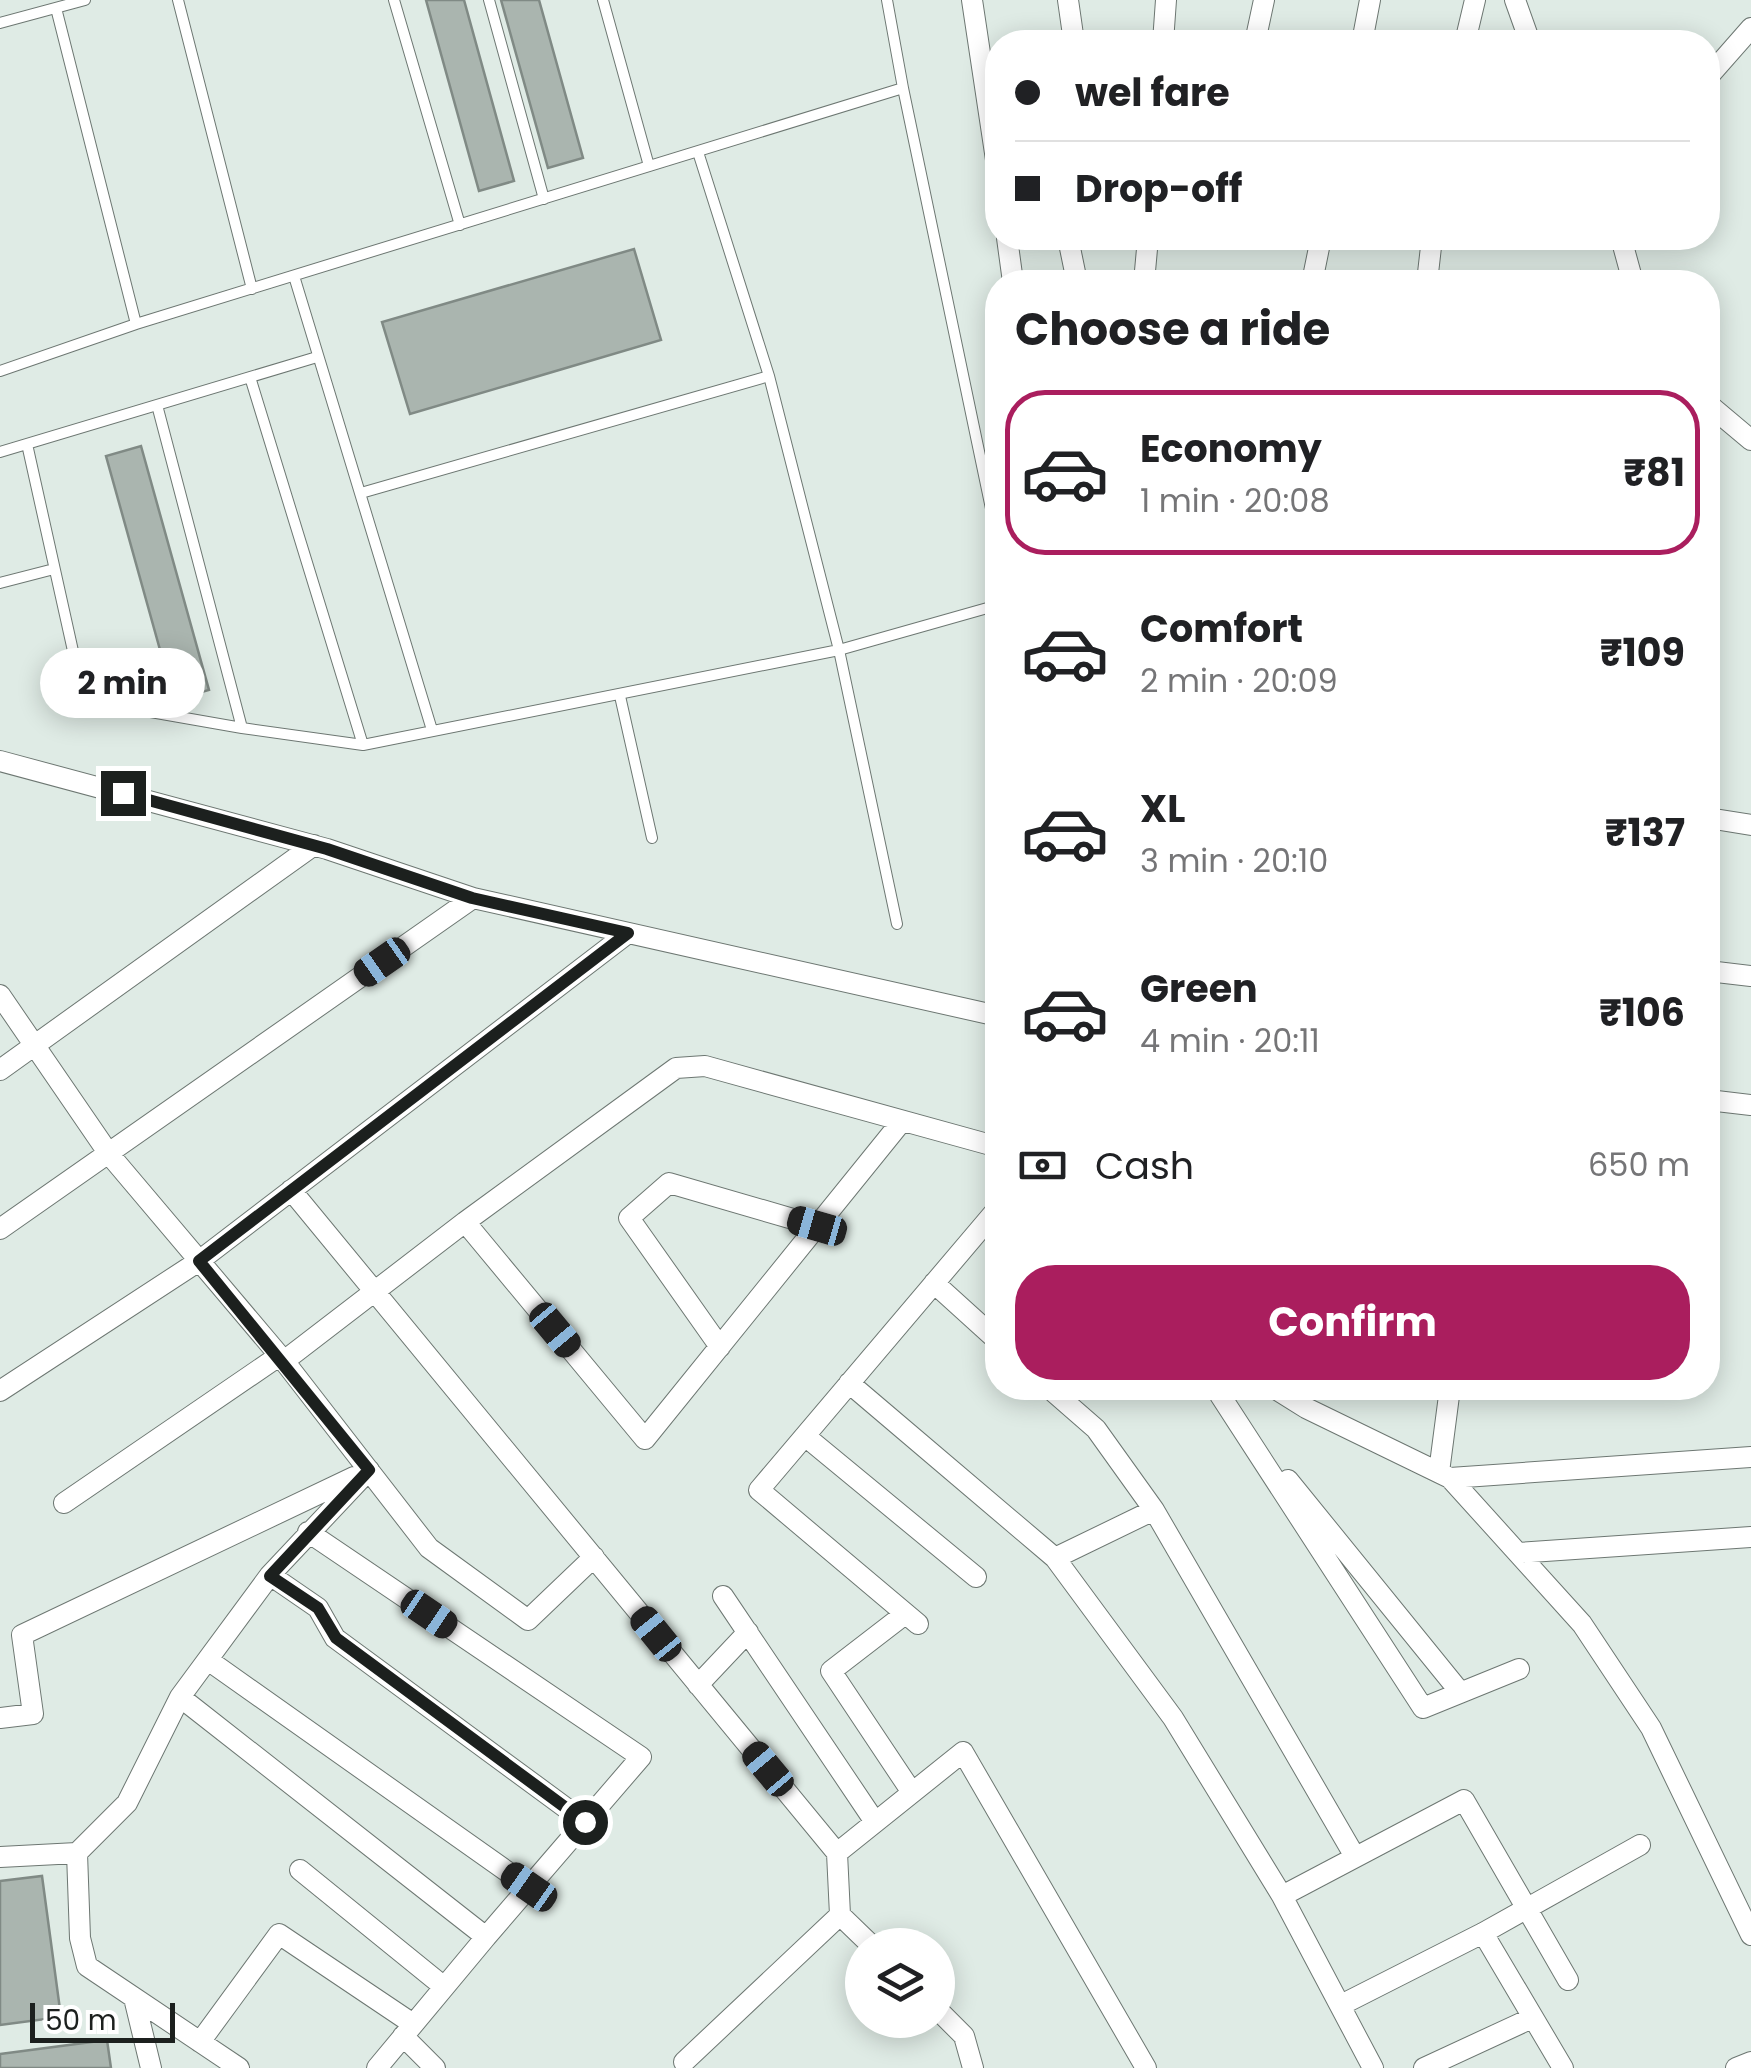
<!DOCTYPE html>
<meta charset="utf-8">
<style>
:root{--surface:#fff;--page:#f6f6f6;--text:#202124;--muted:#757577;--line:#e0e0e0;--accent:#aa1e5e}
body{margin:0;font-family:Poppins,sans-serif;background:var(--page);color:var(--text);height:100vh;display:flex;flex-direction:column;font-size:38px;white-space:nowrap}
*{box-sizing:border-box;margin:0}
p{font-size:32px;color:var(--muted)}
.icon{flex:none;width:55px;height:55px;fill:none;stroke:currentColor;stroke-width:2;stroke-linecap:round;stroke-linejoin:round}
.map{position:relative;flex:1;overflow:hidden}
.side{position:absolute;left:985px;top:270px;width:735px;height:1130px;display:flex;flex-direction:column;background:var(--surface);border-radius:40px;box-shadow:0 5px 25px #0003}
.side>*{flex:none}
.guide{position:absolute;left:985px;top:30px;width:735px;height:220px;border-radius:40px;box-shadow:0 5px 25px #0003;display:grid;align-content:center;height:220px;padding:0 30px;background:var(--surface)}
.tools{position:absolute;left:845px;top:1928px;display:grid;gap:20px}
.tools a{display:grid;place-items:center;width:110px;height:110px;border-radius:50%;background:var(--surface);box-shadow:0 5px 25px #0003;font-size:50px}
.scale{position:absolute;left:30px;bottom:25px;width:145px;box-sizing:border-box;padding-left:10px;border:5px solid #1c201e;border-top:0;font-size:28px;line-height:35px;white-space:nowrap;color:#1c201e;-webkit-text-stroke:8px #fff;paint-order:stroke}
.end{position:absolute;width:45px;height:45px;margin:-22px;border:12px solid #1c201e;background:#fff;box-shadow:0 0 0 5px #fff}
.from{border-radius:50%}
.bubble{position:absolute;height:70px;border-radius:35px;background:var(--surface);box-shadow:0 5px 25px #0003;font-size:32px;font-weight:700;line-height:70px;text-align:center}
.car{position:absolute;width:30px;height:60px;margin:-30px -15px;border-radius:12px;box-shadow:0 0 8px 2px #0007;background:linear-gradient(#222 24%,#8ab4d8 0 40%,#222 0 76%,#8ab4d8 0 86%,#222 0)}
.guide b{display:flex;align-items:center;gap:35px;height:95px;font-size:38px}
.guide b+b{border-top:2px solid var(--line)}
.guide i{width:25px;height:25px;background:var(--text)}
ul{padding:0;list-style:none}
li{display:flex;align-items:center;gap:30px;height:165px;margin:0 20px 15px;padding:0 10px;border:5px solid transparent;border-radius:40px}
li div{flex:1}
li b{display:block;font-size:38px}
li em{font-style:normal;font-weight:700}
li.current{border-color:var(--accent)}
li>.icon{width:90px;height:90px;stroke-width:1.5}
h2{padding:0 30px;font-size:45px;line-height:120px}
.pay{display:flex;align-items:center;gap:25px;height:110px;padding:0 30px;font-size:38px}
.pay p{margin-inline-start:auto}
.button{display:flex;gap:20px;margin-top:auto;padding:20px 30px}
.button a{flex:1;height:115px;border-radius:40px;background:var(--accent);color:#fff;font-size:40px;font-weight:700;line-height:115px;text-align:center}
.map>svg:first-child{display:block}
.building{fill:#aab5af;stroke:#808a85;stroke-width:2.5}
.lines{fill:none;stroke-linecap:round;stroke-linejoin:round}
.lane-casing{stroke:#6d7772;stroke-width:12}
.street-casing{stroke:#6d7772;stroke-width:22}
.lane{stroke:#fff;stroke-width:10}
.street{stroke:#fff;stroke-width:20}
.route{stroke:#1c201e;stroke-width:12}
</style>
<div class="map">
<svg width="1751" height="2068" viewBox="0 0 1751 2068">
<rect width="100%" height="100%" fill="#dfebe5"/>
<path class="building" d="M426,0H464L514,181L479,191Z
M501,0H539L583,158L548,168Z
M634,249L661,340L410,414L382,322Z
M141,446L209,690L174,700L106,456Z
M42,1876L61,2017L0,2025V1881Z
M107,2040L111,2068H0V2054Z"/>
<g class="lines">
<g class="lane-casing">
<path id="lane" d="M178,0L252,289
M394,0L460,225
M489,0L544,199
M603,0L649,166
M887,0L903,88
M56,8L136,324
M0,23L85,0
M698,152L769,376L839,650L897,924
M294,276L432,730
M0,371L136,324L903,88L998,542
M250,377L363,745
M27,444L81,687L88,695L105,704L242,728L157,405
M0,452L317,357
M361,493L769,376
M0,583L54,569
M620,696L652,838
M242,728L363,745L839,650L998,605"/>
</g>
<g class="street-casing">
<path id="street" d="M972,0L998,173
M1068,0L1074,42
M1515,0L1530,42
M1163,42L1166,0
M1255,42L1264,0
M1362,42L1370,0
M1465,42L1475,0
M1708,77L1751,28
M1007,238L1013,282
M1072,238L1070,248L1076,277L1086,282
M1621,238L1633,282
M1144,282L1148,238
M1312,282L1321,238
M1427,282L1432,238
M1708,404L1751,440
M0,761L327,849L473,898L998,1016
M1708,818L1751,825
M1708,971L1751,976
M0,995L109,1154L284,1361L465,1222L676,1068L705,1066L998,1147
M0,1070L314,845
M1708,1100L1751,1105
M291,1190L837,1853L963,1752L1146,2068
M465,1222L645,1439L902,1121
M0,1229L473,898
M934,1283L998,1341
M720,1347L629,1218L669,1183L817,1226
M284,1361L429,1548L528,1620L594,1557
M849,1383L1055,1558L1154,1510
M1049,1388L1096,1429L1154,1510L1354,1855
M1274,1388L1306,1408L1450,1478L1582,1624L1651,1728L1751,1935
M0,1391L199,1261L628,933
M1220,1395L1423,1708L1519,1669
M805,1436L976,1577
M1439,1472L1450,1388
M1450,1478L1751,1457
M1288,1480L1460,1692
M64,1503L279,1356
M308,1532L641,1757L486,1937
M1518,1553L1751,1537
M1055,1558L1173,1718L1282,1896L1373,2068
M270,1575L318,1608L335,1638L585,1822
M723,1596L875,1822
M905,1614L831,1671L911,1791
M918,1624L759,1490L998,1208
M208,1660L529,1887
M698,1685L748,1632
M180,1697L486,1937L377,2068
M0,1718L33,1714L22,1635L354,1477
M77,1853L80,1938L87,1966L239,2068
M0,1857L77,1853L127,1803L180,1697L270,1575L369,1470
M300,1870L443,1986
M1282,1896L1464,1800L1568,1980
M840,1915L871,1945
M1483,1933L1563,2068
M134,1998L151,2068
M1341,2005L1483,1933L1640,1845
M938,2010L964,2036L973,2068
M403,2036L435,2068
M200,2042L279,1934L413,2024
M684,2062L840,1915L837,1853
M1424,2068L1532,2018
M1736,2068L1751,2062"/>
</g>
<use href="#lane" class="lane"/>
<use href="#street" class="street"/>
</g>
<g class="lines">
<path class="route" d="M123,793L327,849L472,898L628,933L199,1261L369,1470L270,1576L318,1608L336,1638L585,1822"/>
</g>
</svg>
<div class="tools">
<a><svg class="icon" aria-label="layers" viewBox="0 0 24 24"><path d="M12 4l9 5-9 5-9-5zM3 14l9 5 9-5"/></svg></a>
</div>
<div class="scale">50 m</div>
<i class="end from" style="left:585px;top:1822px"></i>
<i class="end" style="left:123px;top:793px"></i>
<div class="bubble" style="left:40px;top:648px;width:165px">2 min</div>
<i class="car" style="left:382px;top:962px;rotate:235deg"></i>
<i class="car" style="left:817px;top:1226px;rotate:286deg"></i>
<i class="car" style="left:555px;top:1330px;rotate:140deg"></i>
<i class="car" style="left:429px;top:1614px;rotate:124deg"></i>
<i class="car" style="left:656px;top:1634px;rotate:321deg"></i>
<i class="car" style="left:768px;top:1769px;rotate:320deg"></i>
<i class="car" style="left:529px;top:1887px;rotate:305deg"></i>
<div class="guide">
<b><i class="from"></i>wel fare</b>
<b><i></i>Drop-off</b>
</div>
<section class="side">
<h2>Choose a ride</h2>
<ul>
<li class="current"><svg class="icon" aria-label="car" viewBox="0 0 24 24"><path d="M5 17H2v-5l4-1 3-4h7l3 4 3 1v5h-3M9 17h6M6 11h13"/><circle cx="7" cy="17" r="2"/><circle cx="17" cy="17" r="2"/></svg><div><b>Economy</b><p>1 min · 20:08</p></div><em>₹81</em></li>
<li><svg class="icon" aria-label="car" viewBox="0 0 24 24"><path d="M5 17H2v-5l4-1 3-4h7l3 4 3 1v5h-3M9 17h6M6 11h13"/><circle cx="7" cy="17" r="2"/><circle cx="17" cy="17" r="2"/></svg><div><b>Comfort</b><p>2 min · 20:09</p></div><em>₹109</em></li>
<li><svg class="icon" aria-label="car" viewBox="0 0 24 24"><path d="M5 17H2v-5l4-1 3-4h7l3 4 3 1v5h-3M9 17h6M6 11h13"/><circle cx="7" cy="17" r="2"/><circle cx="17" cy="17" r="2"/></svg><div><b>XL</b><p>3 min · 20:10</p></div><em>₹137</em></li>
<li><svg class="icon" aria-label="car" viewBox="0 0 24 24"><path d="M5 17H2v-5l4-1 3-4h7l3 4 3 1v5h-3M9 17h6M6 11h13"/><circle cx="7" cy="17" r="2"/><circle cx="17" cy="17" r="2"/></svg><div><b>Green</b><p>4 min · 20:11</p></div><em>₹106</em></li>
</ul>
<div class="pay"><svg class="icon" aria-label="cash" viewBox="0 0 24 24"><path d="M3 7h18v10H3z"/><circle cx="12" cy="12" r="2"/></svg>Cash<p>650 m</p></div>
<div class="button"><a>Confirm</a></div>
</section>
</div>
